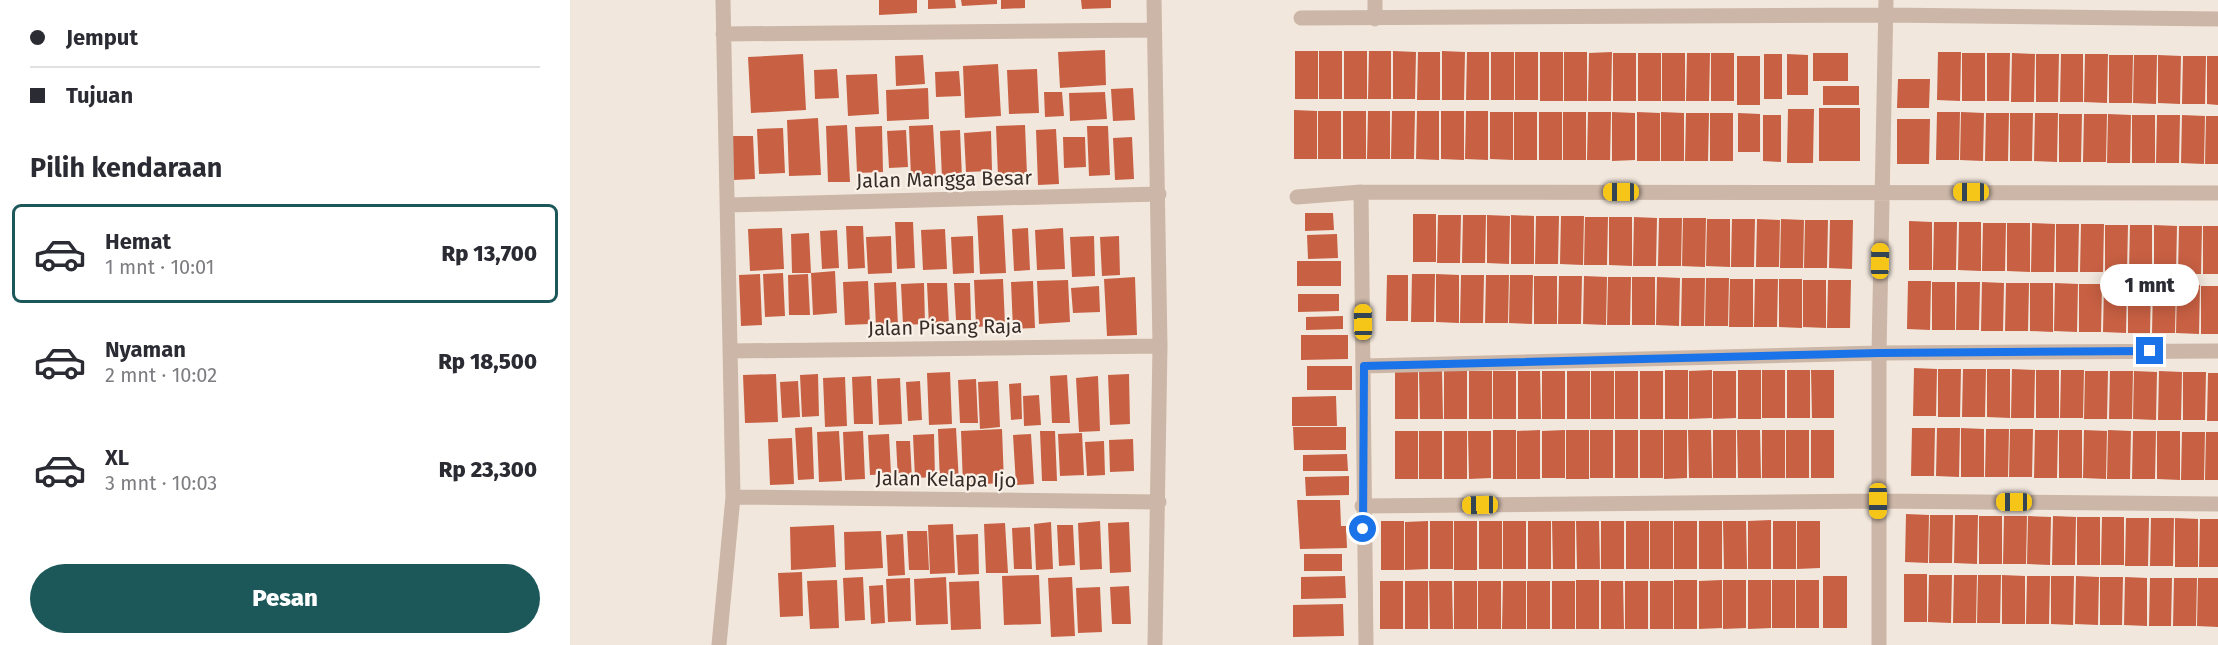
<!DOCTYPE html>
<html lang="id">
<meta charset="utf-8">
<style>
:root{--surface:#fff;--page:#f7f7f7;--text:#2b2b33;--muted:#7c7c81;--line:#e1e1e2;--accent:#1c585a}
body{margin:0;font-family:"Fira Sans",sans-serif;background:var(--page);color:var(--text);height:100vh;display:flex;flex-direction:column;font-size:22px;white-space:nowrap}
*{box-sizing:border-box;margin:0}
p{font-size:20px;color:var(--muted)}
.icon{flex:none;width:33px;height:33px;fill:none;stroke:currentColor;stroke-width:2;stroke-linecap:round;stroke-linejoin:round}
.map{position:relative;flex:1;overflow:hidden}
.panel{display:flex;flex-direction:column;background:var(--surface);width:570px}
.panel>*{flex:none}
.hud{display:grid;align-content:center;height:132px;padding:0 30px;background:var(--surface)}
.end{position:absolute;width:27px;height:27px;margin:-14px;border:8px solid #1a73e8;background:#fff;box-shadow:0 0 0 3px #fff}
.from{border-radius:50%}
.bubble{position:absolute;height:42px;border-radius:21px;background:var(--surface);box-shadow:0 3px 15px #0003;font-size:20px;font-weight:800;line-height:42px;text-align:center}
.car{position:absolute;width:18px;height:36px;margin:-18px -9px;border-radius:8px;box-shadow:0 0 4px 2px #0007;background:linear-gradient(#f5c518 24%,#345 0 40%,#f5c518 0 76%,#345 0 86%,#f5c518 0)}
.hud b{display:flex;align-items:center;gap:21px;height:57px;font-size:22px}
.hud b+b{border-top:2px solid var(--line)}
.hud i{width:15px;height:15px;background:var(--text)}
ul{padding:0;list-style:none}
li{display:flex;align-items:center;gap:18px;height:99px;margin:0 12px 9px;padding:0 18px;border:3px solid transparent;border-radius:9px}
li div{flex:1}
li b{display:block;font-size:22px}
li em{font-style:normal;font-weight:800}
li.selected{border-color:var(--accent)}
li>.icon{width:54px;height:54px;stroke-width:1.5}
h2{padding:0 30px;font-size:27px;line-height:72px}
.primary-button{display:flex;gap:12px;margin-top:auto;padding:12px 30px}
.primary-button a{flex:1;height:69px;border-radius:36px;background:var(--accent);color:#fff;font-size:24px;font-weight:800;line-height:69px;text-align:center}
main{display:flex;flex:1;min-height:0}
.map>svg:first-child{display:block}
.building{fill:#c86043}
.lines{fill:none;stroke-linecap:round;stroke-linejoin:round}
.street{stroke:#cbb6a7;stroke-width:15}
.route{stroke:#1a73e8;stroke-width:8}
.labels{text-anchor:middle;dominant-baseline:central;stroke-width:4.5;stroke-linejoin:round;paint-order:stroke}
.street-label{font-size:20px;fill:#372c28;stroke:#faf1e8}
</style>
<main>
<section class="panel">
<div class="hud">
<b><i class="from"></i>Jemput</b>
<b><i></i>Tujuan</b>
</div>
<h2>Pilih kendaraan</h2>
<ul>
<li class="selected"><svg class="icon" aria-label="car" viewBox="0 0 24 24"><path d="M5 17H2v-5l4-1 3-4h7l3 4 3 1v5h-3M9 17h6M6 11h13"/><circle cx="7" cy="17" r="2"/><circle cx="17" cy="17" r="2"/></svg><div><b>Hemat</b><p>1 mnt · 10:01</p></div><em>Rp 13,700</em></li>
<li><svg class="icon" aria-label="car" viewBox="0 0 24 24"><path d="M5 17H2v-5l4-1 3-4h7l3 4 3 1v5h-3M9 17h6M6 11h13"/><circle cx="7" cy="17" r="2"/><circle cx="17" cy="17" r="2"/></svg><div><b>Nyaman</b><p>2 mnt · 10:02</p></div><em>Rp 18,500</em></li>
<li><svg class="icon" aria-label="car" viewBox="0 0 24 24"><path d="M5 17H2v-5l4-1 3-4h7l3 4 3 1v5h-3M9 17h6M6 11h13"/><circle cx="7" cy="17" r="2"/><circle cx="17" cy="17" r="2"/></svg><div><b>XL</b><p>3 mnt · 10:03</p></div><em>Rp 23,300</em></li>
</ul>
<div class="primary-button"><a>Pesan</a></div>
</section>
<div class="map">
<svg width="1648" height="645" viewBox="0 0 1648 645">
<rect width="100%" height="100%" fill="#f2e7dc"/>
<path class="building" d="M309,0H347V13L309,15Z
M358,0H385L386,8L358,9Z
M391,0H427V4L392,6Z
M431,0H455V8L431,9Z
M511,0H541V8L512,9Z
M535,50L536,85L490,88L488,52Z
M725,51H748V99H725Z
M749,51H772V99H749Z
M774,51H797V99H774Z
M799,51H821V99H798Z
M823,51L846,52L845,99H823Z
M872,51L895,52L894,100H872Z
M848,52H870V100H847Z
M897,52H919V100H896Z
M921,52H944V100H921Z
M945,52H968V100H945Z
M970,52H993V101H970Z
M994,52H1017V101H994Z
M1042,52L1041,101H1018L1019,53Z
M1368,52H1391L1390,101L1367,100Z
M1043,53H1066V101H1043Z
M1068,53H1091V101H1068Z
M1092,53H1115V101H1092Z
M1117,53H1140L1139,101H1116Z
M1141,53H1164V101H1141Z
M1243,53H1278V81H1243Z
M1392,53H1415V101H1392Z
M1417,53H1440L1439,101H1417Z
M1442,53L1465,54L1464,102H1441Z
M233,54L236,110L181,113L178,57Z
M1194,54H1212V99H1194Z
M1217,54L1238,55V95H1217Z
M1466,54H1489L1488,102H1466Z
M1491,54H1513V102H1490Z
M1515,54H1538L1537,103L1514,102Z
M353,55L355,84L326,86L325,56Z
M1539,55H1563L1562,103H1539Z
M1564,55H1587L1586,104L1563,103Z
M1588,55L1611,56L1610,104L1588,103Z
M1167,56H1190V105H1167Z
M1613,56H1636L1635,104H1612Z
M1637,56H1648V105L1637,104Z
M428,64L431,116L395,118L393,66Z
M267,69L269,98L245,99L244,70Z
M467,69L469,113L439,114L437,70Z
M389,71L391,96L366,97L365,72Z
M307,74L309,114L278,116L276,75Z
M1328,79H1360L1359,108H1327Z
M1253,86H1289V105H1253Z
M358,88L359,119L317,121L316,90Z
M563,88L565,120L543,121L541,89Z
M474,92H492L494,116L475,117Z
M535,92L537,119L500,121L499,93Z
M1249,108H1290V161H1249Z
M1218,109H1244L1243,163H1217Z
M724,110L747,111V159H724Z
M748,111H771V159H748Z
M773,111H796V159H773Z
M798,111H820V159H797Z
M822,111H845L844,159H821Z
M847,111H869V160L846,159Z
M871,111H894V160L871,159Z
M896,111H918V160L895,159Z
M920,112H943V160L920,159Z
M944,112H967V160H944Z
M969,112H992V160H969Z
M993,112H1016V160H993Z
M1018,112H1041L1040,160H1017Z
M1042,112L1065,113V160L1042,161Z
M1067,112L1090,113V161H1067Z
M1091,112L1114,113V161H1091Z
M1367,112H1390L1389,160H1366Z
M1391,112L1414,113L1413,161L1390,160Z
M1116,113H1139L1138,161H1115Z
M1140,113H1163V161H1140Z
M1168,113L1190,114V152H1168Z
M1416,113H1439L1438,161H1415Z
M1440,113H1463L1462,161H1440Z
M1465,113H1488L1487,162L1464,161Z
M1489,114H1512L1511,162H1489Z
M1514,114H1537L1536,162H1513Z
M1538,114L1561,115L1560,163H1537Z
M1193,115H1211V162L1193,161Z
M1562,115H1585V163H1562Z
M1587,115H1610L1609,163H1586Z
M1612,115L1635,116L1634,164L1611,163Z
M1636,116H1648V164H1635Z
M248,118L251,175L219,176L217,120Z
M1327,119H1360L1359,164H1327Z
M277,125L280,182H258L256,126Z
M363,125L366,177L341,178L339,126Z
M455,125L457,175L428,176L426,126Z
M312,126L313,172L287,173L285,127Z
M517,126H538L540,175L519,176Z
M213,128L215,173L189,174L187,129Z
M486,129L489,184L468,185L466,130Z
M336,130L338,167L319,168L317,131Z
M390,130L392,178L372,179L370,131Z
M421,131L422,171L396,172L394,133Z
M161,136H183L185,179L163,180Z
M493,137H515L516,167L494,168Z
M562,137L564,179L545,180L543,138Z
M735,213H763L764,230L735,231Z
M843,214H866V262H843Z
M433,215L436,273L410,274L407,216Z
M868,215H891L890,263H867Z
M893,215H916L915,263H892Z
M917,215L940,216L939,264L917,263Z
M941,215L964,216V264H941Z
M966,216H989L988,264H965Z
M991,216H1014L1013,265L990,264Z
M1015,217H1038L1037,265H1014Z
M1039,217H1062V266L1039,265Z
M1064,217L1087,218L1086,266H1063Z
M1089,218H1112L1111,266H1088Z
M1113,218H1136L1135,267L1112,266Z
M1137,219H1160V267L1136,266Z
M1162,219H1185L1184,267H1161Z
M1187,219L1210,220L1209,267H1186Z
M1211,219L1234,220L1233,268H1210Z
M1235,220H1258L1257,268H1234Z
M1260,220H1283L1282,269L1259,268Z
M1339,221L1362,222V270H1339Z
M325,222H343L345,268L327,269Z
M1364,222H1387L1386,270H1363Z
M1389,222H1411V271L1388,270Z
M1413,223H1436L1435,271H1412Z
M1437,223H1460V272L1437,271Z
M1462,223L1485,224L1484,272H1461Z
M1486,224H1509L1508,272H1486Z
M1511,224H1534L1533,272H1510Z
M1535,225H1558L1557,273L1535,272Z
M1560,225H1582V273H1559Z
M1584,225L1607,226L1606,274L1584,273Z
M276,226H293L295,268L278,269Z
M1609,226H1632L1631,274H1608Z
M1633,226H1648V274H1633Z
M212,228L214,269L180,271L178,229Z
M458,228L460,270L444,271L442,229Z
M493,228L495,269L467,270L465,230Z
M375,229L377,269L353,270L351,230Z
M267,230L269,268L252,269L250,231Z
M239,233L241,273H222L221,234Z
M767,234L768,258L738,259L737,235Z
M321,236L322,273L298,274L296,237Z
M403,236L404,273L383,274L381,237Z
M524,236L525,276L502,277L500,237Z
M549,236L550,275L532,276L530,237Z
M727,261H771V286H727Z
M265,271L267,313L243,315L241,273Z
M213,273L215,316L195,317L193,274Z
M190,274L192,325L171,326L169,275Z
M238,274L240,315H219L218,275Z
M842,274H865L864,322H841Z
M866,274L889,275V323L866,322Z
M817,275H838V321H816Z
M891,275H914L913,323H890Z
M916,275H939L938,323H915Z
M940,275H963L962,324L939,323Z
M964,276H987V324H964Z
M989,276H1012L1011,324H988Z
M1014,276L1037,277L1036,325L1013,324Z
M565,277L567,335L537,336L534,279Z
M1038,277H1061L1060,325H1037Z
M1062,277H1085V325H1062Z
M1087,277L1110,278L1109,326L1086,325Z
M1112,278H1135L1134,326H1111Z
M1136,278H1159L1158,326H1135Z
M433,279L435,325L406,327L404,280Z
M1160,279H1183V327H1159Z
M1185,279H1208L1207,327H1184Z
M1209,279H1232V328L1209,327Z
M498,280L500,322L469,324L467,281Z
M1233,280H1256V328L1233,327Z
M1258,280H1281L1280,328H1257Z
M298,281L300,324L275,325L273,282Z
M463,281L465,328L443,329L441,282Z
M1338,281H1361L1360,330L1337,329Z
M326,282L328,326L306,327L304,283Z
M1362,282H1385V330H1362Z
M1387,282H1410L1409,330H1386Z
M1412,282L1434,283L1433,331H1411Z
M354,283L355,324L333,325L331,284Z
M357,283H377L379,325L359,326Z
M384,283H400L401,320H386Z
M1436,283H1459L1458,331H1435Z
M1460,283H1483V332L1460,331Z
M1485,283L1508,284L1507,332L1484,331Z
M1509,284H1532L1531,332H1509Z
M1534,284H1557L1556,333L1533,332Z
M1558,284L1581,285L1580,333H1558Z
M1583,285H1606L1605,333H1582Z
M1607,285H1630L1629,334L1606,333Z
M529,286L530,312L503,313L501,288Z
M1631,286H1648V334H1631Z
M728,294H769V311L728,312Z
M773,316V329L736,330V317Z
M731,335H778V359L731,360Z
M737,366H782V390H737Z
M1344,368L1367,369L1366,416H1343Z
M1368,369H1391L1390,417H1368Z
M1393,369H1416L1415,417H1392Z
M1417,369H1440V418L1417,417Z
M1442,369L1465,370L1464,418H1441Z
M1095,370H1118V419H1095Z
M1142,370V418L1119,419V371Z
M1168,370H1191V419H1168Z
M1192,370H1215V418H1192Z
M1217,370H1240V418H1217Z
M1241,370H1264V418H1242Z
M1466,370H1489V418H1466Z
M1491,370H1514L1513,418H1490Z
M825,371H848V419H825Z
M849,371H872L873,419H850Z
M874,371H897V419H874Z
M899,371H922V419H899Z
M923,371H946V419H923Z
M948,371H970L971,419H948Z
M972,371H995V419H972Z
M997,371H1020V419H997Z
M1021,371H1044V419H1021Z
M1045,371H1068V419H1045Z
M1070,371H1093V419H1070Z
M1143,371H1166V418L1143,419Z
M1515,371H1538L1537,419H1514Z
M1540,371H1563L1562,419H1539Z
M1564,371L1587,372L1586,420L1563,419Z
M1589,371L1612,372L1611,420H1588Z
M380,372L382,424L359,425L357,373Z
M1613,372H1636L1635,420H1613Z
M1638,373H1648V421H1637Z
M206,374L208,422L175,423L173,375Z
M248,374L249,416L232,417L230,375Z
M559,374L560,424L540,425L538,375Z
M497,375L500,423H482L480,376Z
M301,376L303,424H284L282,377Z
M528,376L530,431L509,432L506,378Z
M275,377L277,426L255,427L253,378Z
M330,378L332,424L309,425L307,379Z
M406,379L408,423H390L388,380Z
M228,381L230,417L212,418L210,382Z
M350,381L352,420L338,421L336,382Z
M428,381L430,427L410,429L408,382Z
M451,383L452,419L441,420L439,384Z
M469,395L471,425L454,426L453,396Z
M766,396L767,426H722V397Z
M242,427L244,479L228,480L225,428Z
M723,427H776V450H724Z
M386,428L389,483L370,484L368,429Z
M1342,428H1365L1364,476H1341Z
M1367,428H1390L1389,477L1366,476Z
M1391,428L1414,429V477H1391Z
M432,429L434,483L393,485L391,431Z
M1416,429H1439L1438,477H1415Z
M1440,429H1463L1462,477H1439Z
M923,430H946V479H923Z
M970,430V479H947V431Z
M995,430V478H972V431Z
M996,430H1019V479H996Z
M1020,430H1043V478H1020Z
M1045,430H1068V478H1045Z
M1070,430H1093V478H1070Z
M1094,430H1117V478L1094,479Z
M1118,430H1141L1142,478H1119Z
M1143,430H1166V478H1143Z
M1167,430H1190L1191,478H1168Z
M1192,430H1215V478H1192Z
M1216,430H1239V478H1216Z
M1241,430H1264V478H1241Z
M1465,430H1488L1487,478H1464Z
M1489,430H1512V478H1489Z
M1514,430L1537,431L1536,479L1513,478Z
M1538,430L1561,431L1560,479H1537Z
M269,431L272,481L249,482L247,432Z
M293,431L295,479L275,480L273,432Z
M470,431H485L487,481H472Z
M825,431H848V479H825Z
M849,431H872V479H849Z
M874,431H897V479H874Z
M898,431H921V478L899,479Z
M1563,431H1586L1585,479H1562Z
M1587,431H1610V480L1587,479Z
M1612,432H1635L1634,480H1611Z
M1636,432H1648V480H1635Z
M512,433L514,475L490,476L488,434Z
M319,434L321,474L300,475L298,435Z
M364,434L365,477L345,478L343,435Z
M461,434L464,484L446,485L443,435Z
M222,438L224,484L200,485L198,439Z
M563,439L564,471L540,472L539,440Z
M326,441H340L342,480H328Z
M534,441L535,475L517,476L515,442Z
M777,454L778,471H733V455Z
M779,476V495L736,496L735,477Z
M727,500H770L771,526H776L777,548L730,549Z
M1336,514L1359,515L1358,563L1335,562Z
M1360,515H1383L1382,563H1359Z
M1385,515H1408L1407,564L1384,563Z
M1409,516H1432V564H1409Z
M1434,516H1457L1456,564H1433Z
M1458,516L1481,517L1480,565L1457,564Z
M1483,516L1506,517L1505,565H1482Z
M1507,517H1530V565H1507Z
M1532,517H1554V565H1531Z
M1556,518H1579L1578,566H1555Z
M1581,518H1604L1603,566H1580Z
M1605,518L1628,519V567H1605Z
M1630,519H1648V567H1629Z
M1201,520V569H1178V521Z
M530,521L532,569L510,570L508,523Z
M811,521H834V570H811Z
M858,521V569L835,570V522Z
M860,521H883V569H860Z
M884,521H907V570H884Z
M909,521H932V569H909Z
M933,521H956V569H933Z
M958,521H981V569H958Z
M982,521H1005V569H983Z
M1006,521H1029L1030,569H1007Z
M1031,521H1054V569H1031Z
M1056,521H1079V569H1056Z
M1080,521H1103V569H1080Z
M1104,521H1127V569H1104Z
M1129,521H1152V569H1129Z
M1153,521H1176L1177,569H1154Z
M1203,521H1226V569H1203Z
M1227,521H1250V568L1227,569Z
M481,522L483,569L466,570L464,524Z
M559,522L561,572L540,573L538,523Z
M435,523L438,573H416L414,524Z
M383,524L385,573L360,574L358,525Z
M264,525L266,567L221,570L220,527Z
M487,525H503L505,565L489,566Z
M460,527L462,569H444L442,528Z
M311,531L313,568L275,570L274,532Z
M337,531H357L359,570H339Z
M333,534L335,575L318,576L316,535Z
M408,534L409,574L388,575L386,535Z
M734,554H772V571H734Z
M232,572L233,616L210,617L208,573Z
M1334,574H1357V622H1334Z
M469,575L471,624L434,625L432,576Z
M1359,575H1382L1381,623L1358,622Z
M1384,575H1407L1406,623H1383Z
M1408,575H1431L1430,623H1407Z
M1432,575L1455,576V624H1432Z
M775,576L776,598L731,599V577Z
M1253,576H1277V628H1253Z
M1457,576H1480L1479,624H1456Z
M1481,576H1504L1503,625L1481,624Z
M1506,576L1529,577L1528,625L1505,624Z
M293,577L295,620L275,621L273,578Z
M376,577L378,624L346,625L344,579Z
M502,577L505,636L481,637L478,578Z
M1530,577H1553L1552,625H1530Z
M1555,577L1577,578V626L1554,625Z
M340,578L341,621L318,622L316,579Z
M1580,578H1602L1601,626H1579Z
M1604,578H1627L1626,626H1603Z
M1628,578H1648V627L1627,626Z
M267,580L269,628L240,629L237,581Z
M1006,580H1029V629H1006Z
M1104,580H1127V629H1104Z
M1152,580V628L1129,629V581Z
M1153,580H1176V628L1153,629Z
M1178,580H1201V628L1178,629Z
M1202,580H1225V628H1202Z
M1226,580H1249V628H1226Z
M409,581L411,629L381,630L379,582Z
M810,581H833V629H810Z
M835,581H858V629H835Z
M859,581H882L883,629H860Z
M884,581H907V629H884Z
M908,581H931V629H908Z
M933,581H956V629H932Z
M957,581H980V629H957Z
M982,581H1005V629H982Z
M1031,581H1053L1054,629H1031Z
M1055,581H1078V629H1055Z
M1080,581H1103V629H1080Z
M313,585L315,623L301,624L299,586Z
M559,586L561,624H542L540,587Z
M530,587L532,632L508,633L506,588Z
M773,604L774,636L723,637V605Z"/>
<g class="lines">
<path class="street" d="M584,0L590,346L585,645
M805,0V19
M731,18L1316,15L1648,19
M153,34L584,30
M791,192L796,645
M727,197L791,192L1648,193
M159,205L589,194
M160,351L590,346
M794,366L1309,353L1648,351
M163,497L589,502
M792,506L1308,501L1648,504
M149,645L163,497L153,0
M1309,645V353L1316,0"/>
</g>
<g class="lines">
<path class="route" d="M793,529L794,366L1309,353L1580,351"/>
</g>
<g class="labels">
<g class="street-label">
<text transform="translate(374 179) rotate(-1)">Jalan Mangga Besar</text>
<text transform="translate(375 327) rotate(-1)">Jalan Pisang Raja</text>
<text transform="translate(376 479) rotate(1)">Jalan Kelapa Ijo</text>
</g>
</g>
</svg>
<i class="end from" style="left:793px;top:529px"></i>
<i class="end" style="left:1580px;top:351px"></i>
<div class="bubble" style="left:1530px;top:264px;width:99px">1 mnt</div>
<i class="car" style="left:1051px;top:192px;rotate:270deg"></i>
<i class="car" style="left:1401px;top:192px;rotate:270deg"></i>
<i class="car" style="left:1310px;top:261px;rotate:1deg"></i>
<i class="car" style="left:793px;top:322px;rotate:359deg"></i>
<i class="car" style="left:1308px;top:501px;rotate:180deg"></i>
<i class="car" style="left:1444px;top:502px;rotate:270deg"></i>
<i class="car" style="left:910px;top:505px;rotate:269deg"></i>
</div>
</main>
